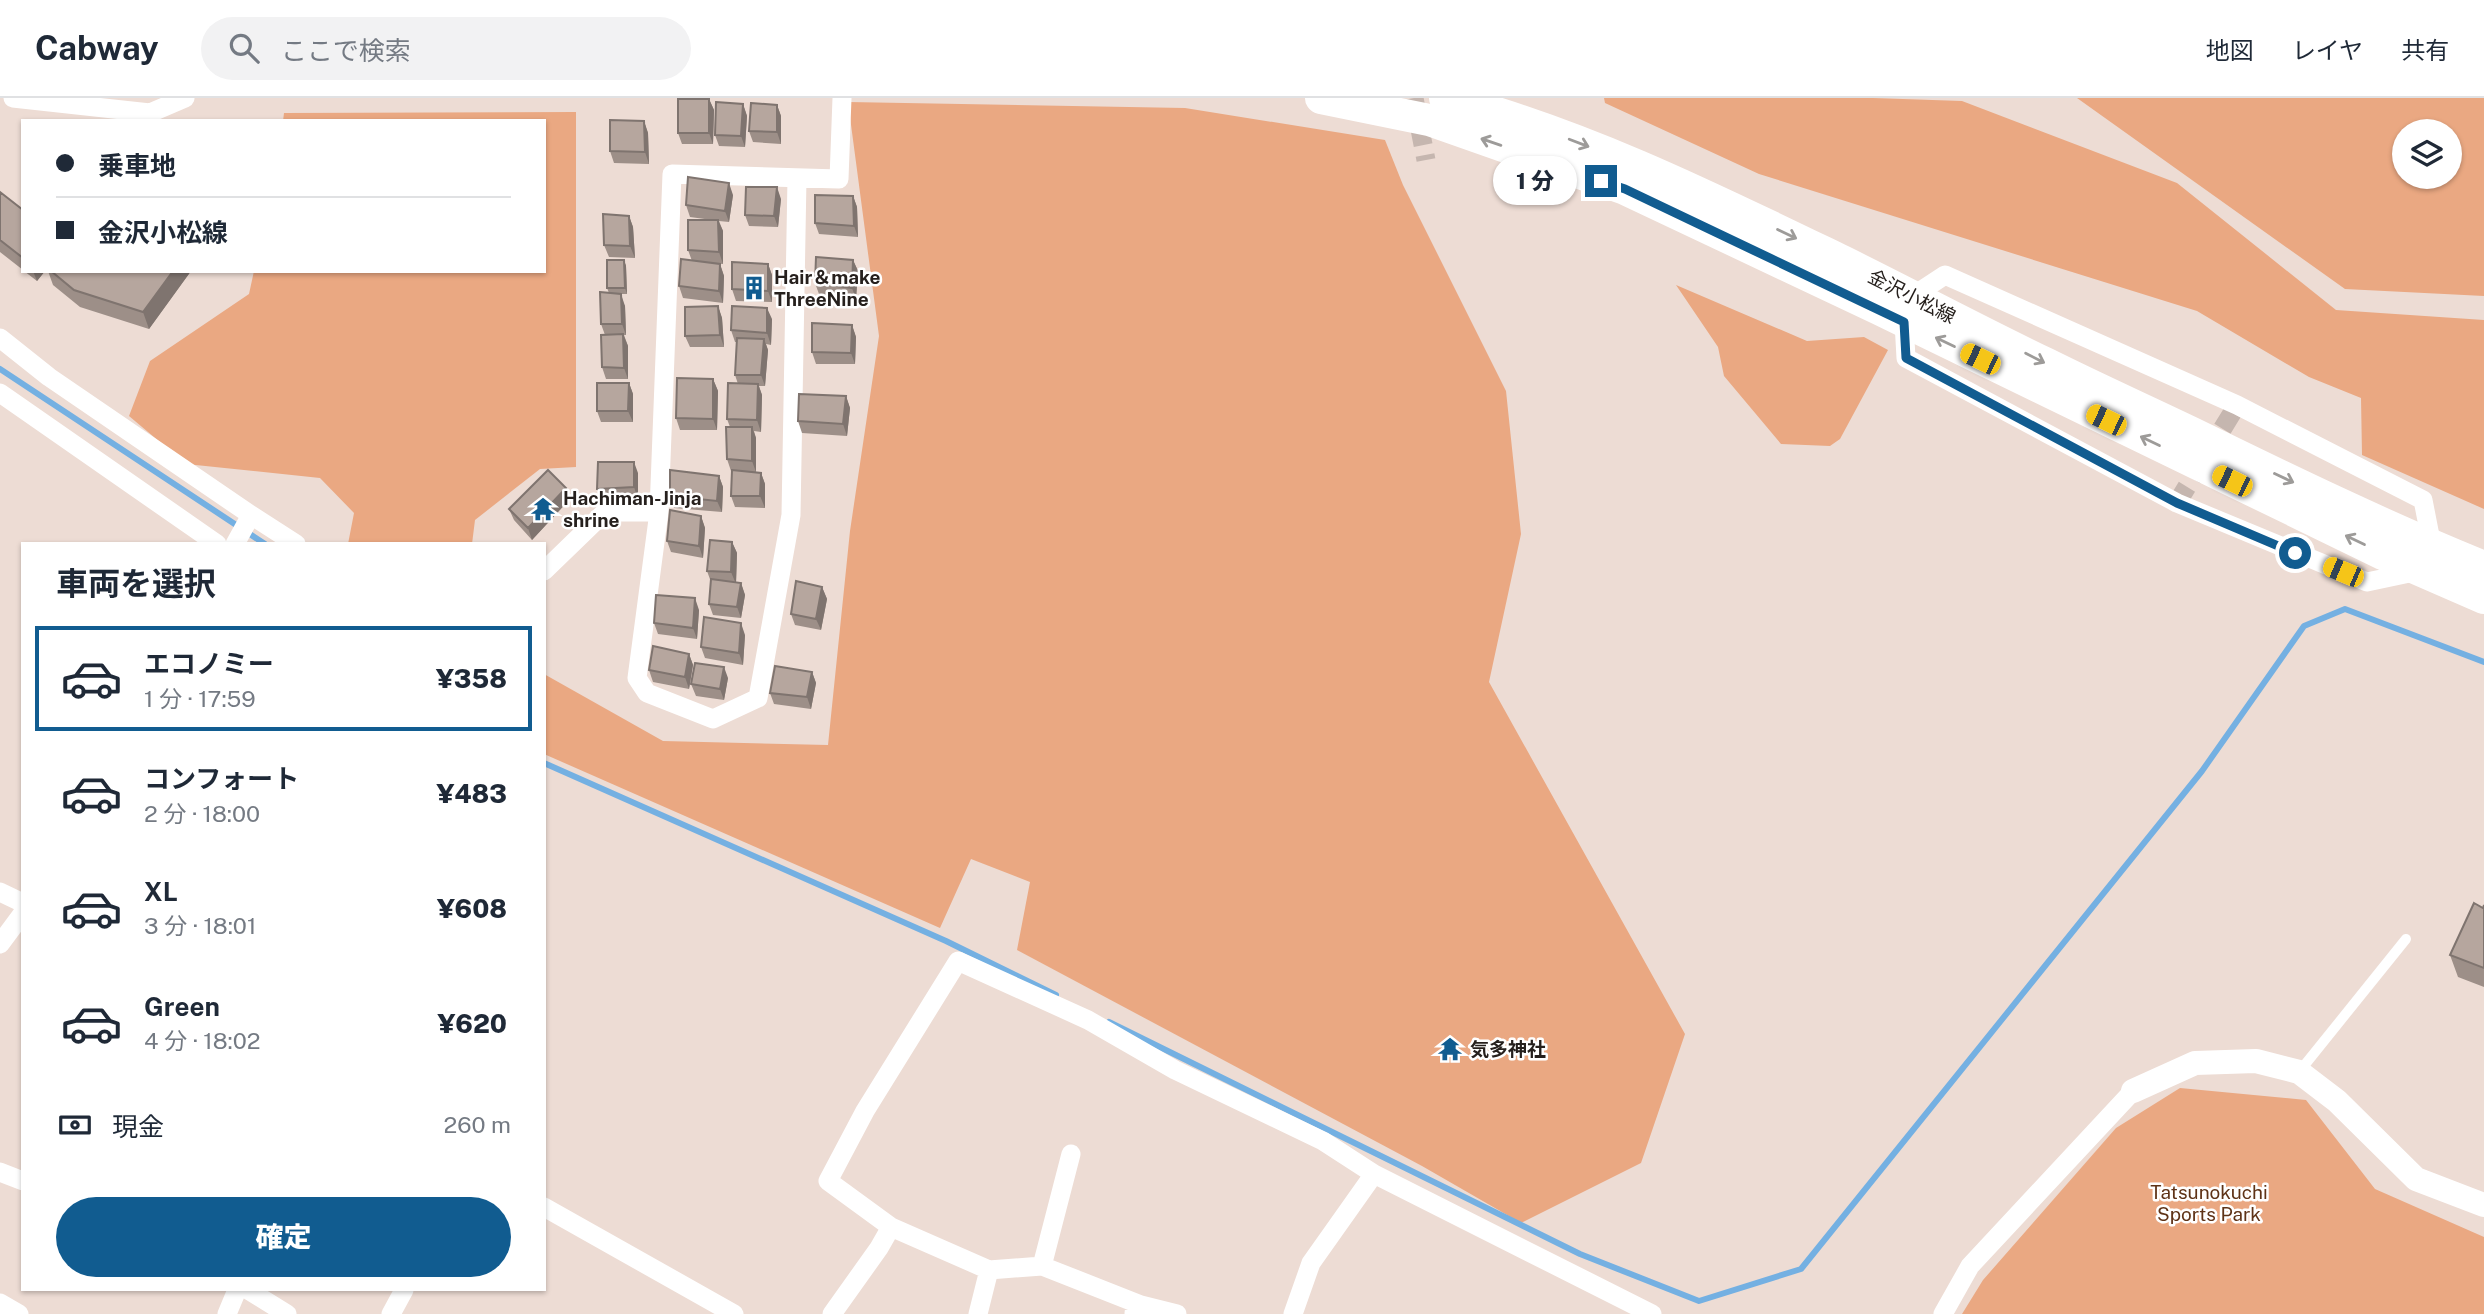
<!DOCTYPE html>
<html lang="ja">
<meta charset="utf-8">
<style>
:root{--surface:#fff;--page:#f2f2f3;--text:#1f2937;--muted:#747a83;--line:#e0e1e3;--accent:#115c90}
body{margin:0;font-family:"Public Sans","Noto Sans JP",sans-serif;background:var(--page);color:var(--text);height:100vh;display:flex;flex-direction:column;font-size:26px;white-space:nowrap}
*{box-sizing:border-box;margin:0}
p{font-size:23px;color:var(--muted)}
.icon{flex:none;width:38px;height:38px;fill:none;stroke:currentColor;stroke-width:2;stroke-linecap:round;stroke-linejoin:round}
.map{position:relative;flex:1;overflow:hidden}
.panel{position:absolute;left:21px;top:444px;width:525px;height:749px;display:flex;flex-direction:column;background:var(--surface);border-radius:0px;box-shadow:0 2px 5px #0004}
.panel>*{flex:none}
.top-card{position:absolute;left:21px;top:21px;width:525px;height:154px;border-radius:0px;box-shadow:0 2px 5px #0004;display:grid;align-content:center;height:154px;padding:0 35px;background:var(--surface)}
.buttons{position:absolute;left:2392px;top:21px;display:grid;gap:14px}
.buttons a{display:grid;place-items:center;width:70px;height:70px;border-radius:50%;background:var(--surface);box-shadow:0 2px 5px #0004;font-size:35px}
.end{position:absolute;width:32px;height:32px;margin:-16px;border:9px solid #115c90;background:#fff;box-shadow:0 0 0 4px #fff}
.from{border-radius:50%}
.bubble{position:absolute;height:49px;border-radius:24px;background:var(--surface);box-shadow:0 2px 5px #0004;font-size:23px;font-weight:800;line-height:49px;text-align:center}
.car{position:absolute;width:21px;height:42px;margin:-21px -10px;border-radius:9px;box-shadow:0 0 5px 2px #0007;background:linear-gradient(#f5c518 24%,#345 0 40%,#f5c518 0 76%,#345 0 86%,#f5c518 0)}
.top-card b{display:flex;align-items:center;gap:24px;height:66px;font-size:26px}
.top-card b+b{border-top:2px solid var(--line)}
.top-card i{width:18px;height:18px;background:var(--text)}
ul{padding:0;list-style:none}
li{display:flex;align-items:center;gap:21px;height:105px;margin:0 14px 10px;padding:0 21px;border:4px solid transparent;border-radius:0px}
li div{flex:1}
li b{display:block;font-size:26px}
li em{font-style:normal;font-weight:800}
li.current{border-color:var(--accent)}
li>.icon{width:63px;height:63px;stroke-width:1.5}
h2{padding:0 35px;font-size:32px;line-height:84px}
.pay{display:flex;align-items:center;gap:18px;height:77px;padding:0 35px;font-size:26px}
.pay p{margin-inline-start:auto}
.action{display:flex;gap:14px;margin-top:auto;padding:14px 35px}
.action a{flex:1;height:80px;border-radius:42px;background:var(--accent);color:#fff;font-size:28px;font-weight:800;line-height:80px;text-align:center}
header{display:flex;align-items:center;gap:42px;box-sizing:border-box;height:98px;padding:0 35px;background:var(--surface);border-bottom:2px solid var(--line)}
header strong{font-size:33px}
nav{display:flex;gap:38px;margin-inline-start:auto;font-size:24px}
.search{width:490px;height:63px;background:var(--page);display:flex;align-items:center;gap:18px;box-sizing:border-box;padding:0 24px;border-radius:38px;color:var(--muted);font-size:26px}
.map>svg:first-child{display:block}
.green{fill:#eaa882;fill-rule:evenodd}
.lines{fill:none;stroke-linecap:round;stroke-linejoin:round}
.stream{stroke:#74b0e2;stroke-width:6}
.minor-tunnel{stroke:#c5b6af;stroke-width:19;stroke-dasharray:19 10;stroke-linecap:butt}
.service{stroke:#fff;stroke-width:10}
.minor{stroke:#fff;stroke-width:19}
.tertiary{stroke:#fff;stroke-width:24}
.primary{stroke:#fff;stroke-width:32}
.wall{fill:#9d8f88}
.shaded-wall{fill:#7f746f}
.building{fill:#b6a69e;stroke:#7f746f;stroke-width:2}
.oneway{stroke:#9d9b99}
.route{stroke:#115c90;stroke-width:9}
.labels{text-anchor:middle;dominant-baseline:central;stroke-width:5;stroke-linejoin:round;paint-order:stroke}
.poi-label{font-size:19px;font-weight:bold;fill:#26201d;stroke:#fff;text-anchor:start}
.street-label{font-size:19px;fill:#26201d;stroke:#fff}
.park-label{font-size:19px;fill:#5f3317;stroke:#fff}
</style>
<header>
<strong>Cabway</strong>
<div class="search"><svg class="icon" aria-label="search" viewBox="0 0 24 24"><circle cx="10" cy="10" r="6"/><path d="M15 15l6 6"/></svg>ここで検索</div>
<nav><a>地図</a><a>レイヤ</a><a>共有</a></nav>
</header>
<div class="map">
<svg width="2484" height="1216" viewBox="0 0 2484 1216">
<rect width="100%" height="100%" fill="#eddcd4"/>
<path class="green" d="M1604,0H1873L1962,3L2177,85L2336,212L2484,222V411L2362,357L2361,300L2309,279L2197,213L1759,76L1605,5Z
M2077,0H2484V198L2345,191ZM2450,33V79H2404V33Z
M848,4L1185,10L1385,42L1403,87L1506,293L1521,436L1489,584L1685,936L1641,1065L1521,1125L1422,1068L1017,852L1030,784L971,761L940,830L544,656V576L663,643L828,647L850,433L879,238Z
M576,14V369L540,371L475,422L472,446H348L354,415L320,380L186,366L129,318L150,263L249,196L254,173H544V23H283L284,15Z
M1676,187L1807,243L1864,239L1888,252L1840,341L1830,348L1781,346L1724,278L1718,249Z
M2180,990L2306,1002L2375,1091L2484,1139V1216H1962L1983,1182L2116,1030Z"/>
<g class="lines">
<path class="stream" d="M0,271L265,446
M544,665L946,843L1056,897
M1109,924L1580,1156L1699,1203L1801,1171L2202,673L2304,528L2345,511L2484,564"/>
<path class="minor-tunnel" d="M1414,0L1426,62
M2177,405L2237,307"/>
<path class="service" d="M2299,974L2406,841"/>
<path class="minor" d="M13,0L150,15L185,0
M797,80L791,417L758,600L713,621L647,595L637,580L659,414L672,76L839,81L842,0
M1913,198L1945,177L2237,307L2423,402L2432,448
M1904,224L1906,260L2177,405L2367,484L2419,473
M0,240L49,279L251,417
M0,295L217,446
M235,446L251,417L296,446
M544,473L605,414H659
M0,794L23,805
M0,846L23,815
M0,1074L23,1083
M544,1109L734,1216
M891,1129L989,1172L1042,1168L1141,1207
M1042,1168L1071,1056
M248,1192L287,1216
M0,1205L19,1216
M1134,1215L1141,1207L1177,1216
M227,1216L237,1192
M391,1216L404,1192
M832,1216L879,1150L891,1129L828,1083L865,1013L958,863L1088,922L1175,972L1323,1043L1374,1076L1652,1216
M978,1216L989,1172
M1293,1216L1311,1165L1374,1076
M1943,1216L1970,1168L2133,993"/>
<path class="tertiary" d="M2133,993L2195,965L2256,963L2299,974L2337,1003L2416,1081L2484,1107"/>
<path class="primary" d="M1321,0L1429,22L1625,91L1879,211L2383,456L2484,500
M1445,0C1583,36 1714,101 1842,163C1911,197 1978,233 2047,266C2095,290 2144,312 2192,335C2288,382 2385,429 2484,469"/>
</g>
<path class="wall" d="M709,1L714,12L713,46H682L678,35Z
M743,6L747,18L745,49L719,48L715,37Z
M777,7L781,18V46L753,44L749,33Z
M644,23L648,35L649,66L614,65L610,53Z
M0,94L23,112V172L0,154Z
M733,97L729,124L719,123L723,133V166L709,165L720,166L724,178L723,205L683,200L679,188L692,163L688,152L712,122L690,119L686,107Z
M853,98L857,109L858,139L819,136L815,125Z
M781,101L778,129L749,128L745,117Z
M629,118L633,129L635,160L609,159L604,147Z
M624,162L626,168L627,196H617L625,208L626,237H624L628,248V281H606L602,269L605,237L601,226L609,195L607,190Z
M853,162L858,173L856,201L819,196L815,185Z
M768,166L772,177V204L736,203L732,191Z
M24,173H45L37,183Z
M48,173H191L149,231L80,209L53,187Z
M718,208L722,220L724,249H690L685,238Z
M772,221L771,247L766,246L768,252L765,288H759L762,297L761,334L754,333L756,340V374L761,375L765,386V410L735,409L731,398L732,373H731L727,361L730,329L727,321L738,286L735,277L737,244H735L731,232Z
M852,227L856,239L855,266H816L812,254Z
M713,281L718,293L717,332H680L676,320Z
M629,285L633,296V324H601L597,313Z
M846,298L850,310L847,338L802,335L798,323Z
M638,375V401L602,402L597,391Z
M719,378L723,389L722,414L674,410L670,398Z
M566,390L570,401L532,442L514,422L509,411Z
M701,418L705,430L703,460L671,454L667,443Z
M732,444L737,455L736,484L741,485L745,497L741,520L713,517L709,506L711,484L707,473Z
M822,489L827,501L821,532L795,527L791,516Z
M699,512L697,541L658,536L654,525Z
M745,537L743,567L705,560L701,549Z
M689,556L693,567L689,591L653,584L649,572Z
M812,574L816,585L811,611L774,606L770,595Z
M728,580L724,602L696,598L691,586Z
M2484,807V889L2458,879L2450,857Z"/>
<path class="shaded-wall" d="M709,1L714,12L713,46L709,35Z
M743,6L747,18L745,49L741,38Z
M777,7L781,18V46L777,34Z
M644,23L648,35L649,66L645,54Z
M729,85L733,97L729,124L725,113Z
M777,89L781,101L778,129L774,118Z
M853,98L857,109L858,139L854,128Z
M629,118L633,129L635,160L630,148Z
M718,122L723,133V166L719,154Z
M624,162L626,168L627,196L625,190Z
M853,162L858,173L856,201L852,190Z
M720,166L724,178L723,205L719,193Z
M768,166L772,177V204L768,193Z
M33,173H45L37,183Z
M173,173H191L149,231L143,214Z
M621,196L625,208L626,237L622,226Z
M718,208L722,220L724,249L720,237Z
M767,210L772,221L771,247L767,235Z
M852,227L856,239L855,266L851,255Z
M623,236L628,248V281L624,270Z
M764,241L768,252L765,288L761,277Z
M713,281L718,293L717,332L713,321Z
M629,285L633,296V324L628,313Z
M758,286L762,297L761,334L757,322Z
M846,298L850,310L847,338L843,326Z
M752,329L756,340V374L752,363Z
M634,364L638,375V401L634,389Z
M761,375L765,386V410L760,398Z
M719,378L723,389L722,414L717,403Z
M566,390L570,401L532,442L528,430Z
M701,418L705,430L703,460L699,448Z
M732,444L737,455L736,486L731,474Z
M741,485L745,497L741,520L737,509Z
M822,489L827,501L821,532L816,521Z
M695,500L699,512L697,541L693,530Z
M741,525L745,537L743,567L739,555Z
M689,556L693,567L689,591L685,579Z
M724,569L728,580L724,602L720,591Z
M812,574L816,585L811,611L807,599Z"/>
<path class="building" d="M678,1H709V35H678Z
M716,4L743,6L741,38L715,37Z
M751,5L777,7V34L749,33Z
M610,22L644,23L645,54L610,53Z
M688,79L729,85L725,113L686,107Z
M746,89H777L774,118L745,117Z
M0,94L23,112V160L0,142Z
M815,97L853,98L854,128L815,125Z
M603,116L629,118L630,148L604,147Z
M688,122H718L719,154L688,152Z
M816,159L853,162L852,190L815,185Z
M681,161L720,166L719,193L679,188Z
M607,162H624L625,190H607Z
M732,164L768,166V193L732,191Z
M51,173H173L143,214L74,192Z
M600,194L621,196L622,226H601Z
M718,208L720,237L685,238V209Z
M732,208L767,210V235L731,232Z
M812,225L852,227L851,255L812,254Z
M623,236L624,270L602,269L601,237Z
M737,240L764,241L761,277H735Z
M677,280L713,281V321L676,320Z
M597,285H629L628,313H597Z
M728,285L758,286L757,322L727,321Z
M799,296L846,298L843,326L798,323Z
M726,329H752V363L727,361Z
M598,364H634V389L597,391Z
M548,372L566,390L528,430L509,411Z
M670,372L719,378L717,403L670,398Z
M732,372L761,375L760,398H731Z
M670,412L701,418L699,448L667,443Z
M710,442L732,444L731,474L707,473Z
M711,481L741,485L737,509L709,506Z
M796,483L822,489L816,521L791,516Z
M656,497L695,500L693,530L654,525Z
M704,519L741,525L739,555L701,549Z
M653,548L689,556L685,579L649,572Z
M695,565L724,569L720,591L691,586Z
M775,568L812,574L807,599L770,595Z
M2474,805L2483,810L2484,807V870L2450,857Z"/>
<defs><path id="oneway-shaft" d="M-6 0H5M1.5-3L5.5 0L1.5 3" fill="none" stroke-width="1.6" stroke-linecap="round" stroke-linejoin="round" transform="scale(1.75)"/></defs>
<g class="oneway">
<use href="#oneway-shaft" transform="translate(1491 44) rotate(-161)"/>
<use href="#oneway-shaft" transform="translate(1579 45) rotate(21)"/>
<use href="#oneway-shaft" transform="translate(1787 136) rotate(26)"/>
<use href="#oneway-shaft" transform="translate(1945 244) rotate(-154)"/>
<use href="#oneway-shaft" transform="translate(2035 260) rotate(27)"/>
<use href="#oneway-shaft" transform="translate(2150 343) rotate(-154)"/>
<use href="#oneway-shaft" transform="translate(2284 380) rotate(25)"/>
<use href="#oneway-shaft" transform="translate(2355 442) rotate(-154)"/>
</g>
<g class="lines">
<path class="route" d="M1601,83L1625,91L1904,224L1906,260L2177,405L2295,455"/>
</g>
<defs>
<g id="building-bare" transform="scale(1.89)"><path d="M-4-6H4V6H1V3H-1V6H-4ZM-2.5-4.3h1.7v1.8h-1.7ZM.8-4.3h1.7v1.8H.8ZM-2.5-1h1.7V.8h-1.7ZM.8-1h1.7V.8H.8Z" fill="#115c90" stroke="#fff" stroke-width="2.5" paint-order="stroke"/></g>
<g id="temple-bare" transform="scale(1.89)"><path d="M0-6L5-2H3V0L6.5 2.5H4V6H1.5V3h-3V6H-4V2.5H-6.5L-3 0V-2H-5Z" fill="#115c90" stroke="#fff" stroke-width="2.5" paint-order="stroke"/></g>
</defs>
<g fill-rule="evenodd">
<use href="#building-bare" x="754" y="190"/>
<use href="#temple-bare" x="543" y="411"/>
<use href="#temple-bare" x="1450" y="951"/>
</g>
<g class="labels">
<g class="poi-label">
<text x="774" y="179">Hair＆make<tspan x="774" dy="22">ThreeNine</tspan></text>
<text x="563" y="400">Hachiman-Jinja<tspan x="563" dy="22">shrine</tspan></text>
<text x="1470" y="951">気多神社</text>
</g>
<g class="street-label">
<text transform="translate(1912 198) rotate(27)">金沢小松線</text>
</g>
<g class="park-label">
<text x="2209" y="1094">Tatsunokuchi<tspan x="2209" dy="22">Sports Park</tspan></text>
</g>
</g>
</svg>
<div class="buttons">
<a><svg class="icon" aria-label="layers" viewBox="0 0 24 24"><path d="M12 4l9 5-9 5-9-5zM3 14l9 5 9-5"/></svg></a>
</div>
<i class="end from" style="left:2295px;top:455px"></i>
<i class="end" style="left:1601px;top:83px"></i>
<div class="bubble" style="left:1493px;top:58px;width:84px">1 分</div>
<i class="car" style="left:1980px;top:261px;rotate:296deg"></i>
<i class="car" style="left:2106px;top:322px;rotate:296deg"></i>
<i class="car" style="left:2232px;top:383px;rotate:296deg"></i>
<i class="car" style="left:2343px;top:474px;rotate:293deg"></i>
<div class="top-card">
<b><i class="from"></i>乗車地</b>
<b><i></i>金沢小松線</b>
</div>
<section class="panel">
<h2>車両を選択</h2>
<ul>
<li class="current"><svg class="icon" aria-label="car" viewBox="0 0 24 24"><path d="M5 17H2v-5l4-1 3-4h7l3 4 3 1v5h-3M9 17h6M6 11h13"/><circle cx="7" cy="17" r="2"/><circle cx="17" cy="17" r="2"/></svg><div><b>エコノミー</b><p>1 分 · 17:59</p></div><em>¥358</em></li>
<li><svg class="icon" aria-label="car" viewBox="0 0 24 24"><path d="M5 17H2v-5l4-1 3-4h7l3 4 3 1v5h-3M9 17h6M6 11h13"/><circle cx="7" cy="17" r="2"/><circle cx="17" cy="17" r="2"/></svg><div><b>コンフォート</b><p>2 分 · 18:00</p></div><em>¥483</em></li>
<li><svg class="icon" aria-label="car" viewBox="0 0 24 24"><path d="M5 17H2v-5l4-1 3-4h7l3 4 3 1v5h-3M9 17h6M6 11h13"/><circle cx="7" cy="17" r="2"/><circle cx="17" cy="17" r="2"/></svg><div><b>XL</b><p>3 分 · 18:01</p></div><em>¥608</em></li>
<li><svg class="icon" aria-label="car" viewBox="0 0 24 24"><path d="M5 17H2v-5l4-1 3-4h7l3 4 3 1v5h-3M9 17h6M6 11h13"/><circle cx="7" cy="17" r="2"/><circle cx="17" cy="17" r="2"/></svg><div><b>Green</b><p>4 分 · 18:02</p></div><em>¥620</em></li>
</ul>
<div class="pay"><svg class="icon" aria-label="cash" viewBox="0 0 24 24"><path d="M3 7h18v10H3z"/><circle cx="12" cy="12" r="2"/></svg>現金<p>260 m</p></div>
<div class="action"><a>確定</a></div>
</section>
</div>
